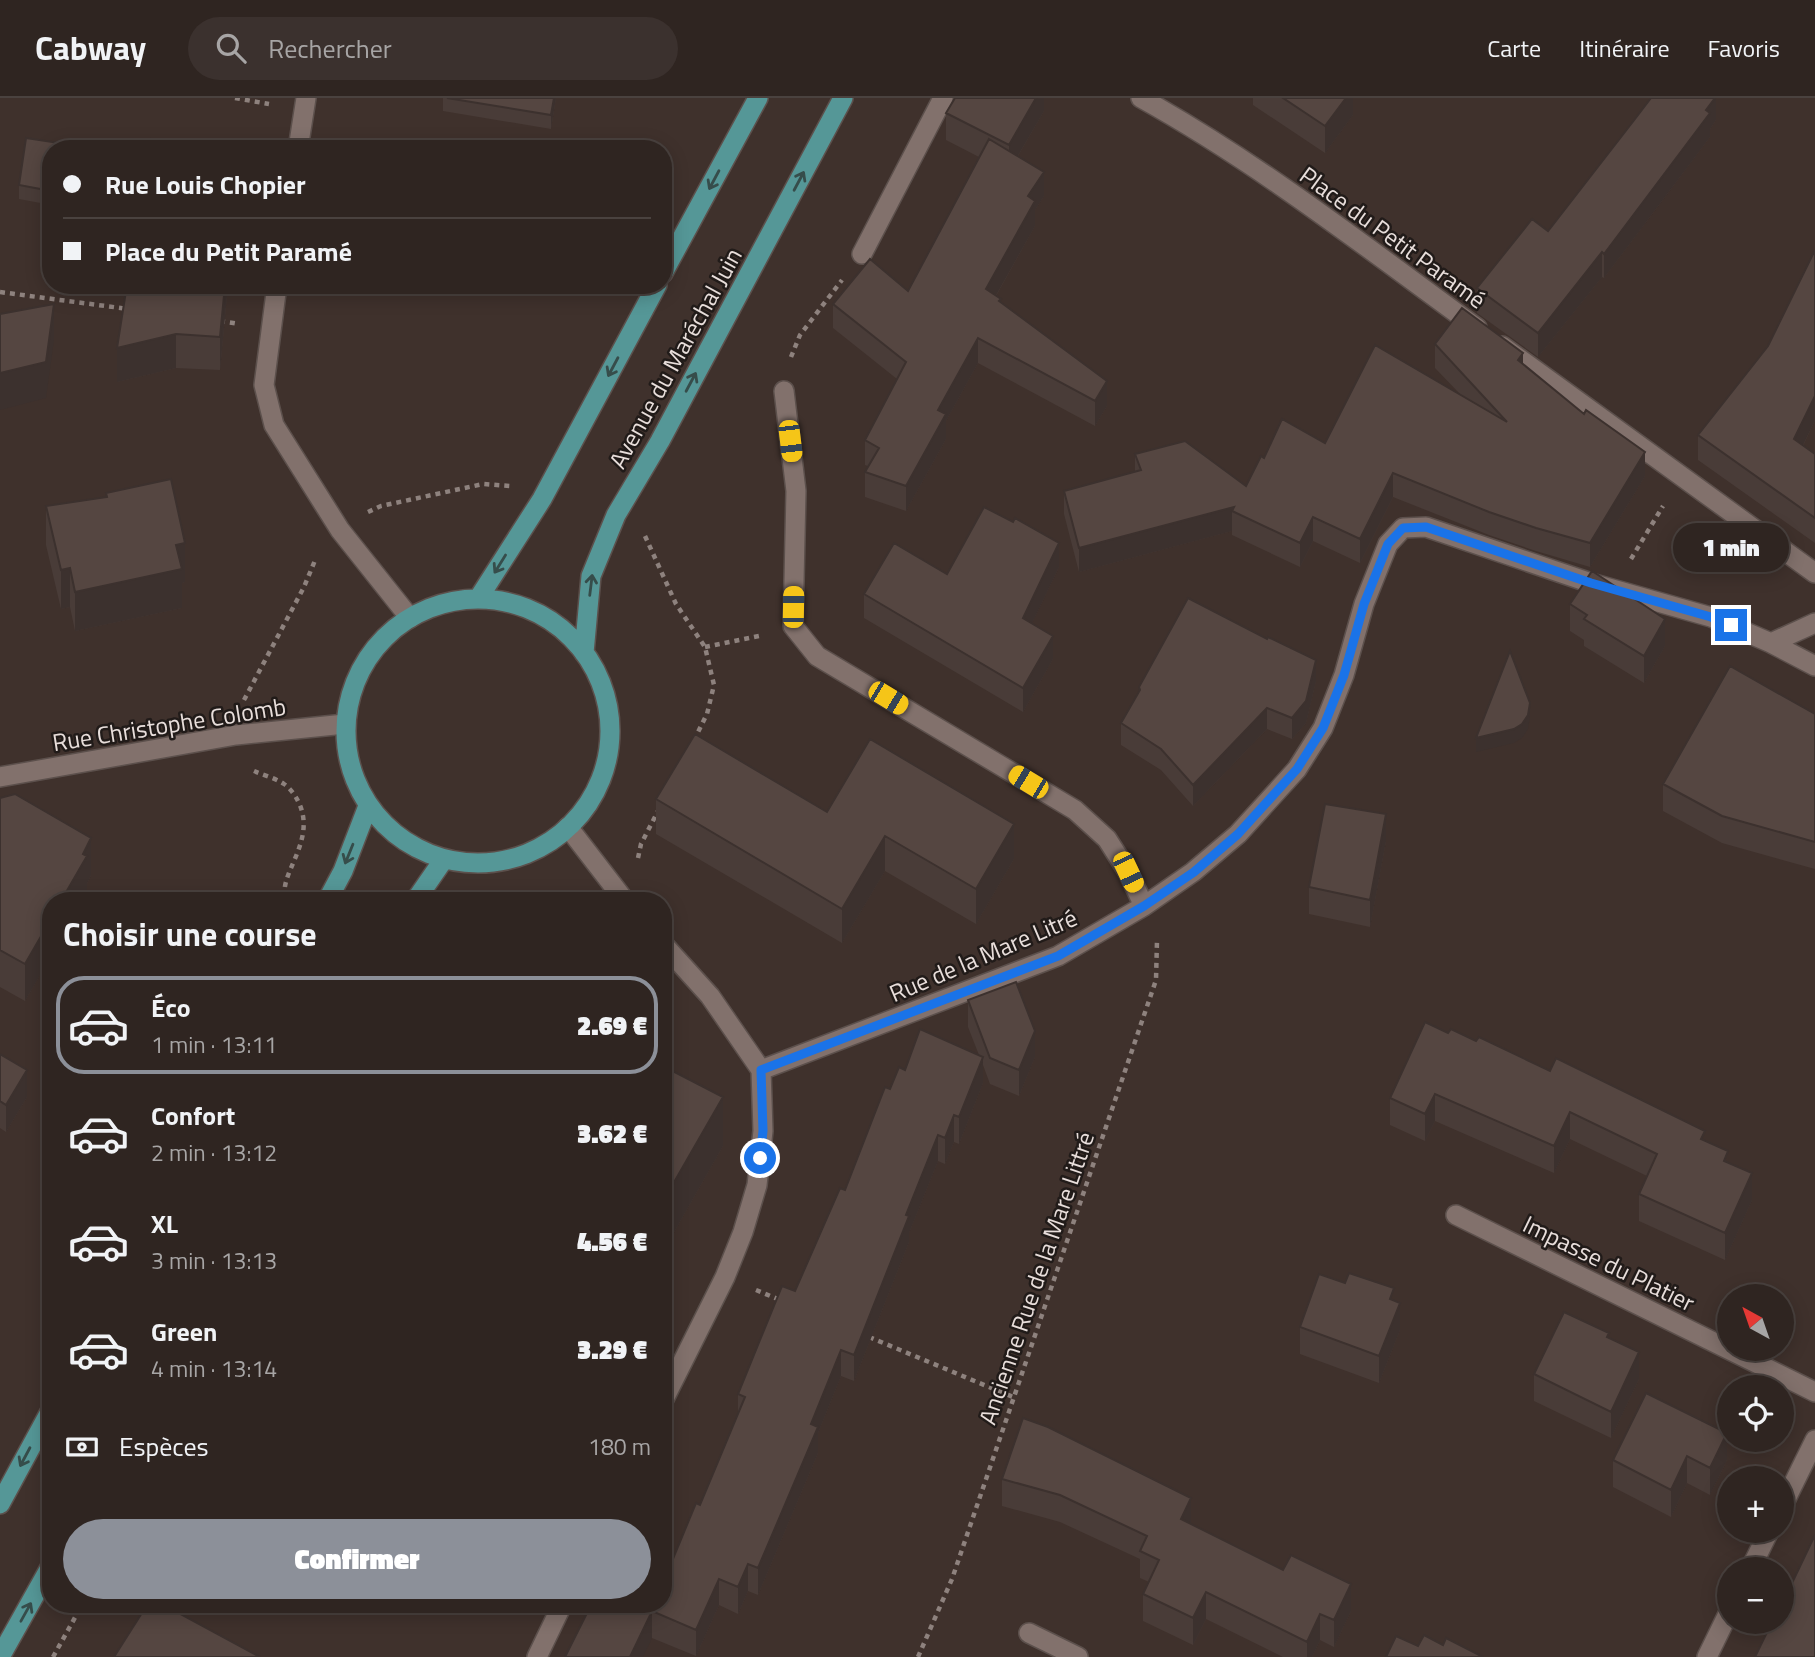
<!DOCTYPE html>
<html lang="fr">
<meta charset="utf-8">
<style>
:root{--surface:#2f2521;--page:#3b312e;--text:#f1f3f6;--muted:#a7a5a5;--line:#4a423f;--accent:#8c9099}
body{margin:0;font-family:"Titillium Web",sans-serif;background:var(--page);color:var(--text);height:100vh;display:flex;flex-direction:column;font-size:26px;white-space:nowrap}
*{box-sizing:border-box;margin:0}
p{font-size:23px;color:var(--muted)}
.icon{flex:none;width:38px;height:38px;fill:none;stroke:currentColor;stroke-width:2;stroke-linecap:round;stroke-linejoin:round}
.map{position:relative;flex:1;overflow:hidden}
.details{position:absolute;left:42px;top:794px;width:630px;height:721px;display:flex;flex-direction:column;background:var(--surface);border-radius:28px;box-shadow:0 4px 18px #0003,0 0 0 2px var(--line)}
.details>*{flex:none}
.banner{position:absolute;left:42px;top:42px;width:630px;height:154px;border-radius:28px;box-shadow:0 4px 18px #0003,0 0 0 2px var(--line);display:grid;align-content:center;height:154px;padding:0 21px;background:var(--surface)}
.needle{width:46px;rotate:320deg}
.fabs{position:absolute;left:1717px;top:1186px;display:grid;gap:14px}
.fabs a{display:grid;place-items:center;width:77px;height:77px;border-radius:50%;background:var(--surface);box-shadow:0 4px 18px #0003,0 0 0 2px var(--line);font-size:35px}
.end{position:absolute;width:32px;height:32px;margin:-16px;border:9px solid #1a73e8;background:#fff;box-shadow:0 0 0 4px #fff}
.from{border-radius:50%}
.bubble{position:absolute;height:49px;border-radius:24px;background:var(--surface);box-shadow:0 4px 18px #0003,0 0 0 2px var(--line);font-size:23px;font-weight:800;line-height:49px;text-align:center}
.car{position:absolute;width:21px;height:42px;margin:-21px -10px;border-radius:9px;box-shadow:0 0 5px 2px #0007;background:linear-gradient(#f5c518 24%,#345 0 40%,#f5c518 0 76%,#345 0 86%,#f5c518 0)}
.banner b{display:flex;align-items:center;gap:24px;height:66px;font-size:26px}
.banner b+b{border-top:2px solid var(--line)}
.banner i{width:18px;height:18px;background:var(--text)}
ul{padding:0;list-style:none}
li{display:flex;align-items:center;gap:21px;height:98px;margin:0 14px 10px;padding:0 7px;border:4px solid transparent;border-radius:28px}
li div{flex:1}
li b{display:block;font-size:26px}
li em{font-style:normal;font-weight:800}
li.active{border-color:var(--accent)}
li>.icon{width:63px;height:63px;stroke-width:1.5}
h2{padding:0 21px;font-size:32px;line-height:84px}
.pay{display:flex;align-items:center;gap:18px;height:77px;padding:0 21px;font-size:26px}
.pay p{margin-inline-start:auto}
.button{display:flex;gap:14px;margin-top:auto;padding:14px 21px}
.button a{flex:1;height:80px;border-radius:42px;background:var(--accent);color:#fff;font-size:28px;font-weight:800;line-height:80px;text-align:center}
header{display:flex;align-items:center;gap:42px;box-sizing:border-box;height:98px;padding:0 35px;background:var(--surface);border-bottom:2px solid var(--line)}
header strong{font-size:33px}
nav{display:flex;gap:38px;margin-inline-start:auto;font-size:24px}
.search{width:490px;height:63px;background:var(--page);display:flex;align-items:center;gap:18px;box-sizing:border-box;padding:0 24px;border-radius:38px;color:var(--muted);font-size:26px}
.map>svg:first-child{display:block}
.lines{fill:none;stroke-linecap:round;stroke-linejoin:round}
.minor-casing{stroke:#5c504c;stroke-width:22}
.primary-casing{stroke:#5c504c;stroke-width:22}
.path{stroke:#8e827e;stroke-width:4.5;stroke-dasharray:5 5;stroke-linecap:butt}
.minor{stroke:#82716c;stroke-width:19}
.primary{stroke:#559797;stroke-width:19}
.wall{fill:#493c38}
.shaded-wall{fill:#3c312e}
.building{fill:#554641;stroke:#3c312e;stroke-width:2}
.oneway{stroke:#364d4b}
.route{stroke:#1a73e8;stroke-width:9}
.labels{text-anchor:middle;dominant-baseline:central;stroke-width:5;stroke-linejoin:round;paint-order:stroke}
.street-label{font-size:24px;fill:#e8dedb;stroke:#211b19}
</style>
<header>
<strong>Cabway</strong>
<div class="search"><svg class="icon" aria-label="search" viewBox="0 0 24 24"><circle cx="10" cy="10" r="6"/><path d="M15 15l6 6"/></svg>Rechercher</div>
<nav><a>Carte</a><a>Itinéraire</a><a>Favoris</a></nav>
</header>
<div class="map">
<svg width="1815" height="1559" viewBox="0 0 1815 1559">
<rect width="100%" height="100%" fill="#3f312c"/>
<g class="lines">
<g class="minor-casing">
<path id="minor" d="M1141,0C1260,66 1367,150 1477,230
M298,51L306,0
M862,156L943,0
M277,187L264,287L274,327L340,432L410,520
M1502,248L1815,475
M784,293L796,393L793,528L817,558L1075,712L1107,741L1128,774L1144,808
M1771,545L1815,568
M0,679L236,637L345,626
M568,729L625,803
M663,846L710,898L761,972L763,1033L757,1087L743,1134L725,1179L663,1303
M761,972L1058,858L1144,808L1193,774L1238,736L1297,671L1323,630L1344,577L1364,506L1388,446L1403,430L1426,429L1591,485L1711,519L1771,545L1815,525
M1456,1117L1815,1294
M1782,1409L1815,1342
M1750,1472L1769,1433
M1029,1535L1078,1559
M537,1559L562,1507
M1707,1559L1729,1514"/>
</g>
<g class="primary-casing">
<path id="primary" d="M663,175L758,0
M478,501L542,401L657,187
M346 633a132 132 0 1 1 264 0a132 132 0 1 1-264 0Z
M584,555L591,478L616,417L660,343L843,0
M327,803L343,773L368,708
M415,803L444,761
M0,1406L51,1312
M0,1559L51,1468"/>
</g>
<path class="path" d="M235,0L269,6
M0,194L128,211
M220,223L239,226
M791,259L800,237L842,182
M368,414L381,408L483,386L510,388
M645,438L676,506L705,549L714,587L707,616L695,640
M1631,461L1663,408
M705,549L759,538
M244,602L304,489L316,460
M254,673C263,677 275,680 284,686C290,690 295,697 298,703C319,744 274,779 287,803
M638,760L641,746L658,713
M756,1192L780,1202
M869,1239L1013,1299
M53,1559L82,1507
M918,1559L952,1481L1156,882L1157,842"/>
<use href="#minor" class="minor"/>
<use href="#primary" class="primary"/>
</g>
<path class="wall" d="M443,0H556L551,31L443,13Z
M1044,0V13L1018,58L1044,98L1035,112V128L996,198L1001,204L1107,308L1095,328L978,265L946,323V341L906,413L865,399V374L868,368L865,367V342L897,281L833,230V206L908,193L979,59L946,42V15Z
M1253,0H1353V17L1325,55L1253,7Z
M1716,0V22L1710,31V39L1604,180L1602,179L1538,259L1477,215V190L1548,133Z
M51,51V107L19,101V87Z
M1815,152V322L1803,348L1815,356V445L1698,362V337L1768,248Z
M151,187H228L220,272L176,270L117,284Z
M1435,246L1523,266L1645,378L1590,469L1536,453L1489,437L1393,399L1360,465L1313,443L1300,469L1232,437V433L1079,474L1064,416V393L1135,374V356L1246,388L1264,360L1325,345L1460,296L1435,270Z
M106,395L185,484L182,485V510L75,533L70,509L61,511L46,447V408L106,399Z
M1059,469L1032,525L1053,561L1023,614L864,520V496L947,476Z
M1570,506L1665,548L1644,585L1584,548V542L1570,533Z
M1316,583L1306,625L1292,641L1267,631L1193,708L1161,672L1121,647V625L1139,595V589Z
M1815,616V771L1722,745L1663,713V686Z
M0,700L91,777L87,786V795L25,903L0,889Z
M656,701L827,714L1014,761L976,826L885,773L842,845L656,736Z
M1386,743L1370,829L1309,816V789Z
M968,902L1035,959L1019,998L990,986L983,967V985L959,1046L954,1044L945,1066L938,1063L909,1135V1144L854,1283L841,1278L818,1335V1355L758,1497L748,1493L738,1516L719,1507L696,1558L652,1540L565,1559L664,1485L700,1407L738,1315V1296L795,1193L845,1092L890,991L905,972L979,957L968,929Z
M1448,935L1476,943L1550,973L1705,1043L1728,1065L1752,1102L1725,1162L1639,1123V1096L1647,1078L1570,1041L1554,1075L1435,1023L1425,1043L1390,1027V1000Z
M0,956L27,999L6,1034L0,1030Z
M663,968L723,1048L669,1143L663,1139Z
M1394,1202L1400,1232L1379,1285L1300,1256V1229Z
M1609,1240L1639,1281L1611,1340L1534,1303V1276Z
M1727,1335V1362L1710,1397L1687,1385L1671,1419L1613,1389V1362Z
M1002,1381L1191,1426L1351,1513L1334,1549L1320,1542L1312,1559H1283L1206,1521L1193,1547L1143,1523V1496L1149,1484L1140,1480V1461L1060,1424L1002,1408Z"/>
<path class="shaded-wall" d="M554,0H556L551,31V17Z
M1036,0H1044V13L1009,73V47Z
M1346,0H1353V17L1325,55V28Z
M1715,0H1716V22L1710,31V39L1604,180V156Z
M1044,74V98L1035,112V128L986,215V191L1028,98Z
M1602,154V179L1538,259V235Z
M225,187H228L220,272V239Z
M54,206V242L46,300L0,312V275Z
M176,236V270L117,284V250Z
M978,240V265L946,323V341L906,413V388L938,312Z
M1523,255V278L1518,262Z
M1107,283V308L1095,328V303Z
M1815,298V322L1794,366V341Z
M1645,354V378L1590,469V445Z
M1393,375V399L1360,465V441Z
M1234,409L1232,413V433L1079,474V450Z
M1313,419V443L1300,469V445Z
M185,445V484L182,485V510L75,533V494L176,447Z
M1059,445V469L1023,544V520Z
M70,470V509L61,511V472Z
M1665,521V548L1644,585V558Z
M1053,538V561L1023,614V590Z
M1316,562V583L1306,625L1292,641V620Z
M1530,605V618L1528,631L1522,640L1514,645L1476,654V640Z
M1267,610V631L1193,708V687Z
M1386,716V743L1370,829V802Z
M1014,726V761L976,826V791Z
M885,738V773L842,845V811Z
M91,740V777L87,786V795L82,803H61L83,756Z
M51,821V858L25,903V866Z
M1035,933V959L1019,998V972Z
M983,959V985L959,1046V1019Z
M27,972V999L6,1034V1007Z
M1435,996V1023L1425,1043V1016Z
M723,999V1048L669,1143V1093Z
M1570,1014V1041L1554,1075V1048Z
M954,1017V1044L945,1066V1040Z
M938,1037V1063L909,1135V1144L854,1283V1257L906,1117Z
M1752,1075V1102L1725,1162V1135Z
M1400,1205V1232L1379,1285V1258Z
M841,1252V1278L818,1335V1355L758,1497V1470L811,1326Z
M1639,1254V1281L1611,1340V1314Z
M1727,1335V1362L1710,1397V1370Z
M1687,1358V1385L1671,1419V1392Z
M1191,1400V1427L1181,1421Z
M748,1466V1493L738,1516V1489Z
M719,1481V1507L696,1558V1532Z
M1351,1486V1513L1334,1549V1522Z
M1206,1494V1521L1193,1547V1520Z
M652,1513V1540L643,1559H630Z
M1320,1516V1542L1312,1559H1307V1544Z"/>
<path class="building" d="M447,0H554L551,17Z
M955,0H1036L1009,47L946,15Z
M1283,0H1346L1325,28Z
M1651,0H1715L1706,12L1710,15L1604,156L1602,154L1538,235L1477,190L1532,121L1548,133L1635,21Z
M26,40L79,48V51H51V93L19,87Z
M151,41L207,51H149Z
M989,41L1044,74L1028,98L1035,103L986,191L1001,201L999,203L1107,283L1095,303L978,240L938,312L946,316L906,388L865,374L879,350L865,342L906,264L833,206L870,161L908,193Z
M1815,152V298L1794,341L1815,356V420L1698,337L1768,248Z
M151,187H225L220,239L176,236L117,250L126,193Z
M54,206L46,264L0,275V216Z
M1462,210L1523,255L1518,262L1584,316L1586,312L1645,354L1590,445L1536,430L1489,414L1393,375L1360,441L1313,419L1300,445L1232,413L1234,409L1079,450L1064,393L1141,372L1135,356L1185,343L1246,388L1261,358L1264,360L1282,321L1325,345L1375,247L1507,324L1435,246Z
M171,381L185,445L176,447L182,471L75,494L70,470L61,472L46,408L107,399L106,395Z
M984,409L1013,424L1015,420L1059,445L1023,520L1053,538L1023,590L864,496L894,445L947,476Z
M1592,473L1665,521L1644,558L1584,521L1587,517L1570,506Z
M1188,500L1267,541L1268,539L1316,562L1306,603L1292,620L1267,610L1193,687L1161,651L1121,625L1140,592L1139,589Z
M1510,553L1530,605L1528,617L1522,626L1514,631L1476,640Z
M1730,568L1815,616V744L1722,718L1663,686Z
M695,636L827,714L870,641L1014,726L976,791L885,738L842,811L656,701Z
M15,696L91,740L83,756L87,758L61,803H51V821L25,866L0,852V700Z
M1325,706L1386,716L1370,802L1309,789Z
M1016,884L1035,933L1019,972L990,960L968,902Z
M1425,924L1448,935L1451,931L1476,943L1479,939L1550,973L1556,960L1705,1033L1701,1041L1728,1053L1724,1063L1752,1075L1725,1135L1639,1096L1657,1056L1570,1014L1554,1048L1435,996L1425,1016L1390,1000Z
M920,931L983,959L959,1019L954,1017L945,1040L938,1037L906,1117L909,1118L854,1257L841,1252L811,1326L818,1329L758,1470L748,1466L738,1489L719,1481L696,1532L652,1513L630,1559H565L591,1507H663V1485L696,1405L700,1407L745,1299L738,1296L782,1188L795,1193L840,1090L845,1092L885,989L890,991L899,969L905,972Z
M0,956L27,972L6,1007L0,1003Z
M663,968L723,999L669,1093L663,1089Z
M1349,1175L1394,1190L1390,1201L1400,1205L1379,1258L1300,1229L1319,1176L1345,1185Z
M1564,1214L1609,1235L1607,1239L1639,1254L1611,1314L1534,1276Z
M1646,1295L1727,1335L1710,1370L1687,1358L1671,1392L1613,1362Z
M1023,1320L1048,1329L1191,1400L1181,1421L1283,1472L1291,1457L1351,1486L1334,1522L1320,1516L1307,1544L1206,1494L1193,1520L1143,1496L1159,1462L1140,1453L1147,1438L1060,1397L1002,1381Z
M1815,1437V1559H1755L1772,1524H1782V1506Z
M147,1507H164L260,1559H114Z
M1424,1537L1443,1547L1446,1540L1483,1559H1386L1396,1538L1418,1548Z"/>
<defs><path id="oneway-shaft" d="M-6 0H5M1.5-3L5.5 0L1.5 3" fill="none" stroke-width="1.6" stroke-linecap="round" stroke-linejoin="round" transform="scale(1.75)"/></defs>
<g class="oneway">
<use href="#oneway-shaft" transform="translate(714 82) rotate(118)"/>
<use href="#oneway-shaft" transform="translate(799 83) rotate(-62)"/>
<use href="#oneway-shaft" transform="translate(613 269) rotate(118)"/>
<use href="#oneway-shaft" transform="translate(691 284) rotate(-62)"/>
<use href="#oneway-shaft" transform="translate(500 466) rotate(122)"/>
<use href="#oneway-shaft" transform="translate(591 487) rotate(-83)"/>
<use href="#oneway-shaft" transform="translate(349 756) rotate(112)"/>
<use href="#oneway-shaft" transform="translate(25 1359) rotate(118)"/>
<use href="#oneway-shaft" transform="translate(26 1514) rotate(-61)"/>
</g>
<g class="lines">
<path class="route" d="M760,1060L763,1033L761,972L1058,858L1144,808L1194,774L1238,736L1297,671L1323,630L1344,577L1364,506L1388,446L1403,430L1426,429L1591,485L1711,519L1731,527"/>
</g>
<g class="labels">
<g class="street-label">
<text transform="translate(1393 139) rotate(36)">Place du Petit Paramé</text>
<text transform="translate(675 260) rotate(-61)">Avenue du Maréchal Juin</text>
<text transform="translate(169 626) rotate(-9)">Rue Christophe Colomb</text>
<text transform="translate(983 857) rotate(-23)">Rue de la Mare Litré</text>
<text transform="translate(1609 1165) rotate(26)">Impasse du Platier</text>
<text transform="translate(1036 1180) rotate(-71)">Ancienne Rue de la Mare Littré</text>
</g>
</g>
</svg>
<div class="fabs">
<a><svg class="needle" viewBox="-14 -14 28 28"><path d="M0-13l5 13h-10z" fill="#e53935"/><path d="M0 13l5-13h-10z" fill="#a7a5a5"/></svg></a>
<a><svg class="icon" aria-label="locate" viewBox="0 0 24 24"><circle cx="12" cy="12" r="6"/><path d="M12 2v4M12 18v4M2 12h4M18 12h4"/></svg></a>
<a>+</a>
<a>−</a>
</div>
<i class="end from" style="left:760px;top:1060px"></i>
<i class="end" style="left:1731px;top:527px"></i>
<div class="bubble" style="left:1673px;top:425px;width:116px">1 min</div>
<i class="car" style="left:790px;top:343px;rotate:173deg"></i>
<i class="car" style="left:793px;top:509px;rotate:1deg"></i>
<i class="car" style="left:888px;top:600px;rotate:121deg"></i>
<i class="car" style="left:1028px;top:684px;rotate:301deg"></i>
<i class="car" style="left:1128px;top:774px;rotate:155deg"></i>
<div class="banner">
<b><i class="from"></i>Rue Louis Chopier</b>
<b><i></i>Place du Petit Paramé</b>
</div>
<section class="details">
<h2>Choisir une course</h2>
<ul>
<li class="active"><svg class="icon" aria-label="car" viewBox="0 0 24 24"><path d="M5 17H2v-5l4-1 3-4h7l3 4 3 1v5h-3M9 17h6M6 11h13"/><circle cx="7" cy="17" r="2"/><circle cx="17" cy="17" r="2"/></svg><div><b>Éco</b><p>1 min · 13:11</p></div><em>2.69 €</em></li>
<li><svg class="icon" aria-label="car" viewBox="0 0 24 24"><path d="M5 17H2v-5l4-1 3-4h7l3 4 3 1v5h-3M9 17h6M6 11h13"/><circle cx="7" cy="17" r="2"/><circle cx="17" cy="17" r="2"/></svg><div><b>Confort</b><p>2 min · 13:12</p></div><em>3.62 €</em></li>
<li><svg class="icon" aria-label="car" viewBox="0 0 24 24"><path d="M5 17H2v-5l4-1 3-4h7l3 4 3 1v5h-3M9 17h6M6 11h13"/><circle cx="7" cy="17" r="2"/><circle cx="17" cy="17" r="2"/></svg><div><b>XL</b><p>3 min · 13:13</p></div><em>4.56 €</em></li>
<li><svg class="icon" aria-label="car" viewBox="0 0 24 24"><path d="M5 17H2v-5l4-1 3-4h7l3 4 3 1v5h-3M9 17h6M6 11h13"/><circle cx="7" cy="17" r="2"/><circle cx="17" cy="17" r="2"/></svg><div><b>Green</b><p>4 min · 13:14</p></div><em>3.29 €</em></li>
</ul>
<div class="pay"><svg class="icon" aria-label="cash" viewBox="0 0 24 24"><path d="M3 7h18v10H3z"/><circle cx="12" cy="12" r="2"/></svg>Espèces<p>180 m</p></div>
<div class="button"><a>Confirmer</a></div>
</section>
</div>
